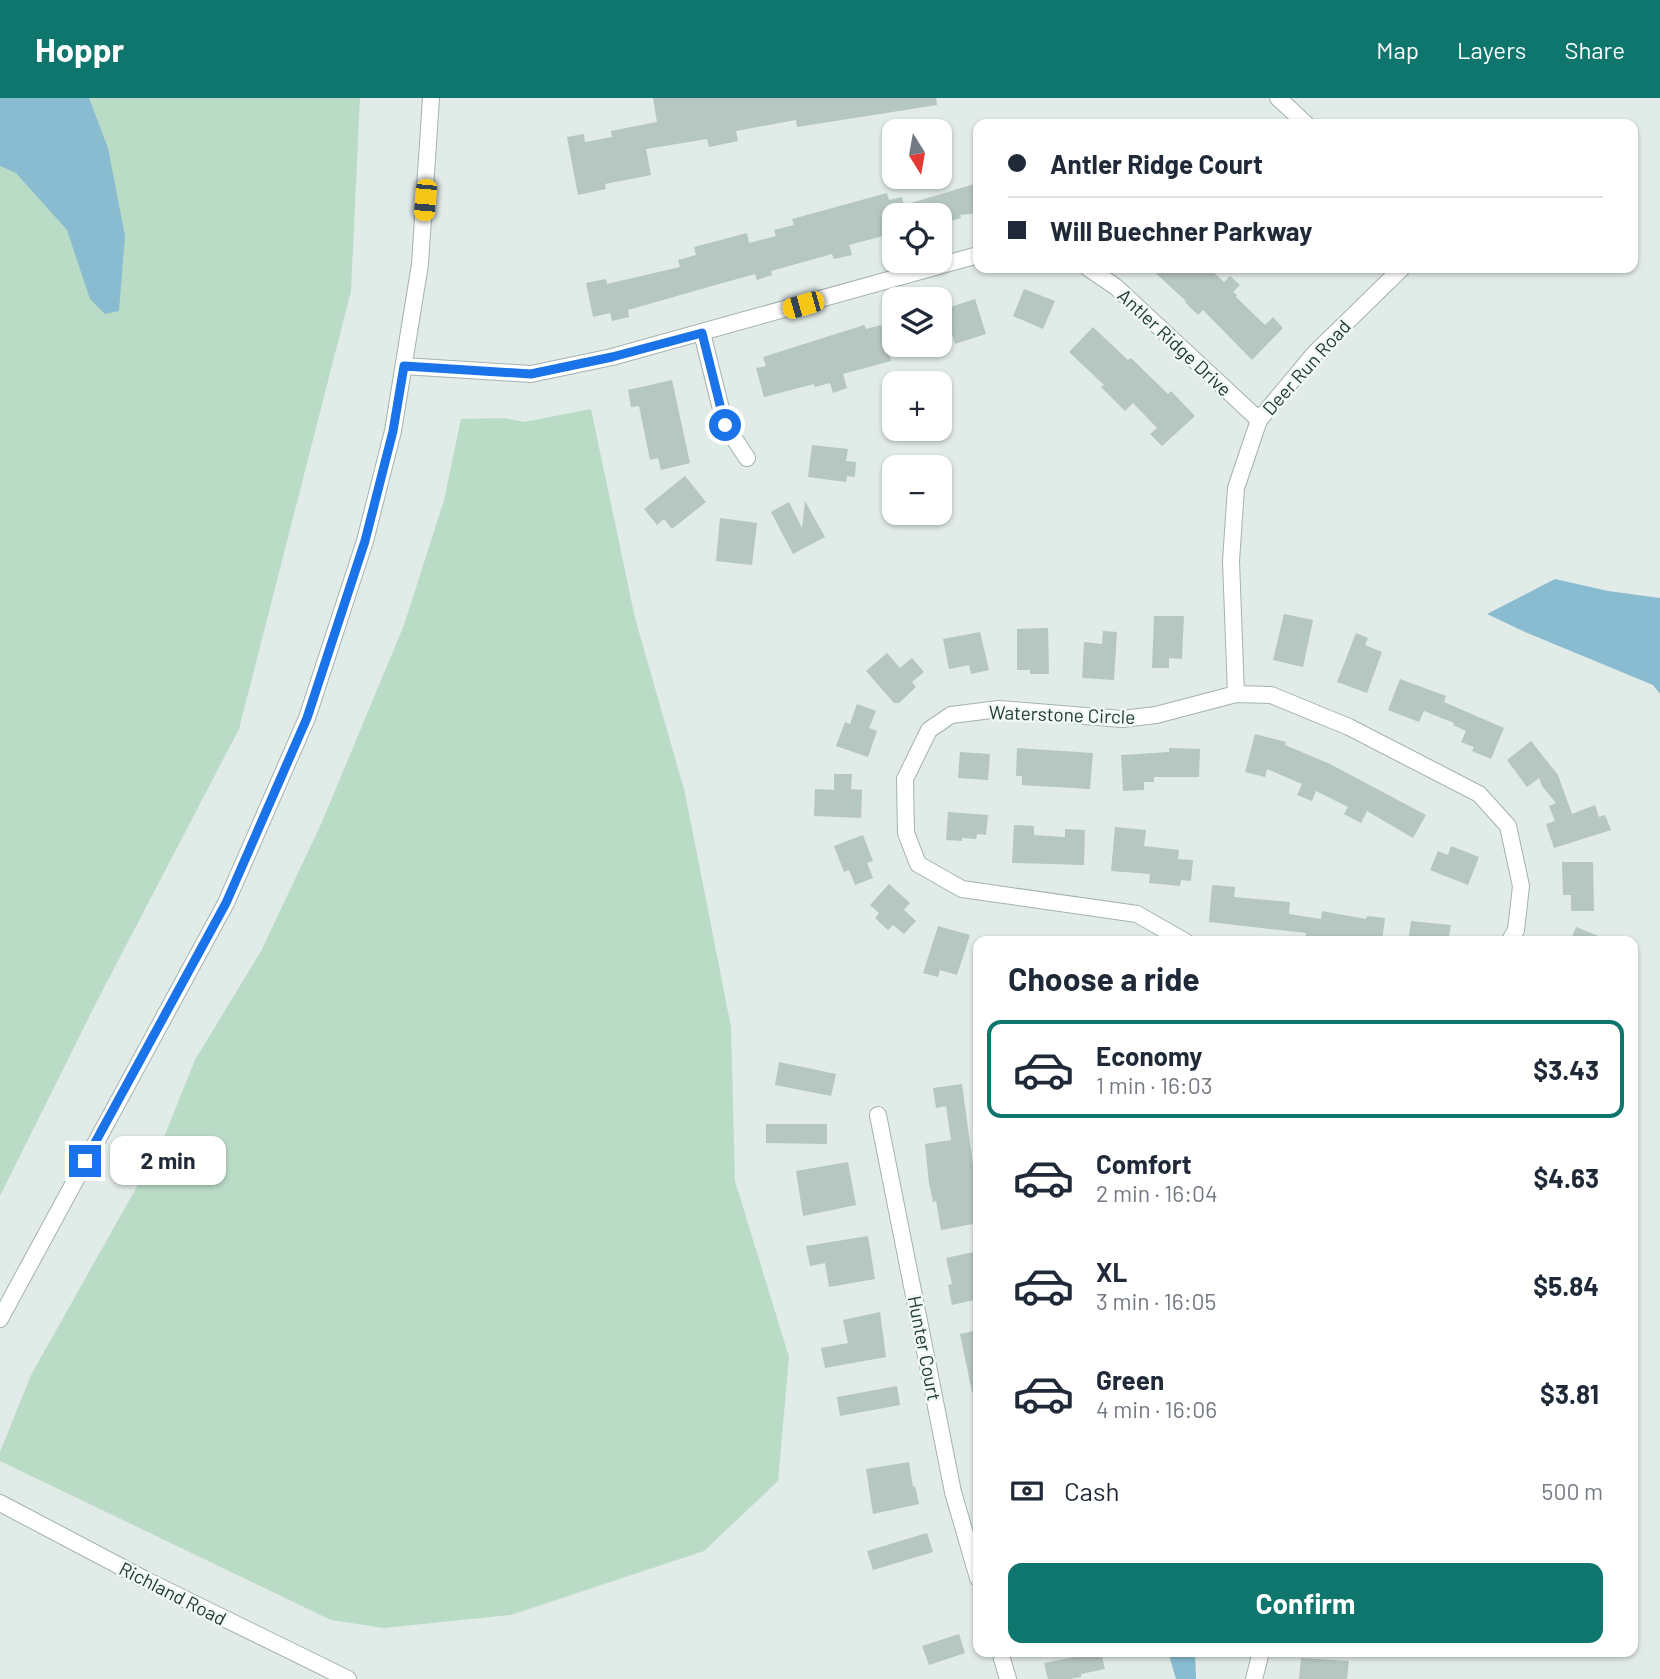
<!DOCTYPE html>
<meta charset="utf-8">
<style>
:root{--surface:#fff;--page:#f2f2f3;--text:#1f2937;--muted:#747a83;--line:#e0e1e3;--accent:#0f766e}
body{margin:0;font-family:Barlow,sans-serif;background:var(--page);color:var(--text);height:100vh;display:flex;flex-direction:column;font-size:26px;white-space:nowrap}
*{box-sizing:border-box;margin:0}
p{font-size:23px;color:var(--muted)}
.icon{flex:none;width:38px;height:38px;fill:none;stroke:currentColor;stroke-width:2;stroke-linecap:round;stroke-linejoin:round}
.map{position:relative;flex:1;overflow:hidden}
.sheet{position:absolute;left:973px;top:838px;width:665px;height:721px;display:flex;flex-direction:column;background:var(--surface);border-radius:14px;box-shadow:0 2px 5px #0004}
.sheet>*{flex:none}
.banner{position:absolute;left:973px;top:21px;width:665px;height:154px;border-radius:14px;box-shadow:0 2px 5px #0004;display:grid;align-content:center;height:154px;padding:0 35px;background:var(--surface)}
.needle{width:46px;rotate:169deg}
.controls{position:absolute;left:882px;top:21px;display:grid;gap:14px}
.controls a{display:grid;place-items:center;width:70px;height:70px;border-radius:14px;background:var(--surface);box-shadow:0 2px 5px #0004;font-size:35px}
.end{position:absolute;width:32px;height:32px;margin:-16px;border:9px solid #1a73e8;background:#fff;box-shadow:0 0 0 4px #fff}
.from{border-radius:50%}
.bubble{position:absolute;height:49px;border-radius:14px;background:var(--surface);box-shadow:0 2px 5px #0004;font-size:23px;font-weight:700;line-height:49px;text-align:center}
.car{position:absolute;width:21px;height:42px;margin:-21px -10px;border-radius:9px;box-shadow:0 0 5px 2px #0007;background:linear-gradient(#f5c518 24%,#345 0 40%,#f5c518 0 76%,#345 0 86%,#f5c518 0)}
.banner b{display:flex;align-items:center;gap:24px;height:66px;font-size:26px}
.banner b+b{border-top:2px solid var(--line)}
.banner i{width:18px;height:18px;background:var(--text)}
ul{padding:0;list-style:none}
li{display:flex;align-items:center;gap:21px;height:98px;margin:0 14px 10px;padding:0 21px;border:4px solid transparent;border-radius:14px}
li div{flex:1}
li b{display:block;font-size:26px}
li em{font-style:normal;font-weight:700}
li.selected{border-color:var(--accent)}
li>.icon{width:63px;height:63px;stroke-width:1.5}
h2{padding:0 35px;font-size:32px;line-height:84px}
.pay{display:flex;align-items:center;gap:18px;height:77px;padding:0 35px;font-size:26px}
.pay p{margin-inline-start:auto}
.primary-button{display:flex;gap:14px;margin-top:auto;padding:14px 35px}
.primary-button a{flex:1;height:80px;border-radius:14px;background:var(--accent);color:#fff;font-size:28px;font-weight:700;line-height:80px;text-align:center}
header{display:flex;align-items:center;gap:42px;box-sizing:border-box;height:98px;padding:0 35px;background:var(--accent);color:#fff}
header strong{font-size:33px}
nav{display:flex;gap:38px;margin-inline-start:auto;font-size:24px}
.map>svg:first-child{display:block}
.green{fill:#badcc7}
.water{fill:#89bcd0}
.building{fill:#b6c6c1}
.lines{fill:none;stroke-linecap:round;stroke-linejoin:round}
.minor-casing{stroke:#a4b3af;stroke-width:18}
.minor{stroke:#fff;stroke-width:16}
.route{stroke:#1a73e8;stroke-width:9}
.labels{text-anchor:middle;dominant-baseline:central;stroke-width:5;stroke-linejoin:round;paint-order:stroke}
.street-label{font-size:19px;fill:#213b37;stroke:#f1f8f5}
</style>
<header>
<strong>Hoppr</strong>
<nav><a>Map</a><a>Layers</a><a>Share</a></nav>
</header>
<div class="map">
<svg width="1660" height="1581" viewBox="0 0 1660 1581">
<rect width="100%" height="100%" fill="#e1ebe8"/>
<path class="green" d="M0,0H360L351,193L239,631L96,905L0,1098Z
M591,311L635,520L685,695L731,929L735,1083L789,1259L778,1383L704,1453L511,1517L384,1530L331,1522L0,1363V1354L31,1277L162,1044L195,962L261,853L322,724L404,527L444,402L461,321L504,320L524,324Z"/>
<path class="water" d="M0,0H89L108,50L125,138L119,213L105,216L90,201L67,132L16,75L0,68Z
M1555,481L1608,493L1660,500V596L1653,587L1525,534L1487,516Z
M1168,1554H1195L1196,1581H1176Z"/>
<path class="building" d="M653,0H936L937,7L797,29L796,22L736,33L738,43L709,49L707,41L646,51L651,77L605,86L606,91L578,97L567,39L584,36L585,44L612,39L611,33L657,24Z
M978,85V115L960,117L961,120L940,126V117H894V135L849,147L852,157L834,161L832,156L771,173L772,177L757,182L755,176L719,186L628,212L629,219L612,223L610,215L593,219L586,185L606,181L607,186L680,169L678,162L696,157L694,149L747,135L749,145L776,138L774,132L794,127L792,121L887,95L889,102L902,99L904,107Z
M1150,170H1209L1224,184L1230,178L1240,187L1233,194L1237,197L1236,199L1265,227L1273,219L1283,230L1252,262L1203,212L1198,217L1185,204L1186,203Z
M1024,191L1055,203L1043,231L1013,218Z
M975,201L986,236L955,246L944,211Z
M864,227L866,231L881,227L891,263L843,276L847,290L833,295L830,285L815,289L814,286L764,299L756,270L766,268L763,259Z
M1093,229L1128,262L1131,260L1168,296L1171,293L1195,318L1162,348L1150,336L1157,330L1133,305L1125,313L1101,289L1104,287L1069,254Z
M672,282L690,365L661,372L658,360L650,362L639,308L631,309L628,292Z
M812,347L848,351L846,363L856,364L855,379L847,378L846,384L808,379Z
M685,378L706,404L672,431L664,421L657,427L644,411Z
M805,403L825,439L793,456L771,414L789,404L802,430Z
M720,420L757,425L752,467L716,463Z
M1284,516L1313,522L1303,569L1273,562Z
M1154,518H1184L1182,561L1169,560V570H1152Z
M1048,530L1049,576H1030V572H1017V531Z
M1103,533L1117,534L1114,582L1082,580L1084,544L1102,546Z
M980,534L989,572L971,576L969,567L949,571L943,541Z
M1356,535L1368,540L1365,547L1382,554L1367,595L1337,584Z
M887,555L900,570L912,560L924,574L912,584L916,589L899,605H894L866,573Z
M1400,581L1446,598L1444,604L1504,630L1491,661L1472,653L1474,649L1461,644L1466,633L1453,627L1454,625L1424,613L1419,624L1388,612Z
M857,606L876,613L869,630L877,633L868,659L836,648L845,624L850,626Z
M1255,636L1286,644L1285,647L1330,666L1426,717L1413,740L1367,713L1361,725L1344,716L1348,709L1316,693L1312,703L1297,697L1302,686L1267,671L1265,679L1245,674Z
M1531,643L1558,677L1572,716L1595,707L1599,719L1605,717L1611,732L1554,750L1546,726L1555,723L1549,708L1556,705L1542,688L1539,680L1527,689L1507,662Z
M1017,650L1093,655L1090,691L1022,687V678H1016Z
M1169,650L1200,651L1199,679H1154V684H1144V692L1123,693L1121,657L1169,654Z
M960,654L990,656L988,682L958,680Z
M834,676H852L851,691L862,692L861,720L814,718L815,691L834,692Z
M948,714L988,717L986,737L977,736L976,741L962,740V743L946,742Z
M1014,727L1034,728V737L1065,739V731L1085,732L1084,767L1012,765Z
M1115,729L1146,732L1144,748L1179,752L1178,761L1193,762L1191,783L1181,782L1180,788L1149,785L1150,776L1111,773Z
M863,737L873,763L867,765L873,780L855,787L849,772L844,774L834,748Z
M1451,748L1479,759L1468,787L1430,772L1438,753L1448,757Z
M1562,764H1593L1594,813H1571V797H1563Z
M889,786L910,805L904,812L916,823L904,836L893,827L888,832L875,820L879,815L870,807Z
M1212,787L1235,789L1234,799L1290,804L1289,816L1321,821L1322,813L1366,821L1367,818L1385,820L1382,844H1305L1306,835L1209,824Z
M1411,823L1451,827L1448,844H1408Z
M938,828L970,837L957,877L940,872L938,879L923,875Z
M1576,829L1611,843L1610,844H1570Z
M779,964L836,976L831,998L775,987Z
M962,986L974,1075L978,1074V1125L941,1132L936,1103L933,1104L929,1085L925,1046L951,1042L946,1008L936,1010L933,990Z
M766,1026H827V1046L766,1045Z
M848,1064L856,1107L803,1118L796,1073Z
M868,1138L875,1181L829,1189L825,1165L810,1168L806,1148Z
M978,1153V1201L952,1207L948,1187L952,1186L946,1160Z
M880,1214L886,1259L825,1270L821,1250L848,1245L843,1222Z
M978,1232V1293L972,1294L960,1236Z
M897,1288L900,1307L840,1318L837,1299Z
M909,1364L913,1389L915,1388L919,1406L873,1416L866,1371Z
M927,1435L933,1454L873,1472L867,1453Z
M959,1536L965,1555L929,1567L922,1548Z
M1101,1554L1105,1571L1081,1576V1579L1070,1581H1048L1044,1565Z
M1301,1560L1349,1563L1347,1581H1299Z"/>
<g class="lines">
<g class="minor-casing">
<path id="minor" d="M1278,0L1306,26
M1088,170L1116,189L1259,322
M702,235L725,327L747,360
M404,268L531,276L612,259L978,157
M1236,596L1231,463L1236,390L1259,322L1314,256L1402,170
M1186,844L1137,816L962,791L918,766L906,735L905,681L929,632L951,617L999,611L1122,621L1156,617L1236,596L1271,597L1349,629L1479,696L1508,728L1521,788L1516,832L1509,844
M878,1017L953,1394L978,1480
M0,1221L226,805L307,620L365,443L393,333L420,166L431,0
M0,1405L148,1483L348,1581
M1000,1554L1008,1581
M1254,1581L1261,1554"/>
</g>
<use href="#minor" class="minor"/>
</g>
<g class="lines">
<path class="route" d="M85,1063L226,805L307,620L365,443L393,333L404,268L531,276L612,259L702,235L725,327"/>
</g>
<g class="labels">
<g class="street-label">
<text transform="translate(1175 244) rotate(43)">Antler Ridge Drive</text>
<text transform="translate(1306 269) rotate(-48)">Deer Run Road</text>
<text transform="translate(1062 616) rotate(2)">Waterstone Circle</text>
<text transform="translate(925 1250) rotate(79)">Hunter Court</text>
<text transform="translate(173 1495) rotate(27)">Richland Road</text>
</g>
</g>
</svg>
<div class="controls">
<a><svg class="needle" viewBox="-14 -14 28 28"><path d="M0-13l5 13h-10z" fill="#e53935"/><path d="M0 13l5-13h-10z" fill="#747a83"/></svg></a>
<a><svg class="icon" aria-label="locate" viewBox="0 0 24 24"><circle cx="12" cy="12" r="6"/><path d="M12 2v4M12 18v4M2 12h4M18 12h4"/></svg></a>
<a><svg class="icon" aria-label="layers" viewBox="0 0 24 24"><path d="M12 4l9 5-9 5-9-5zM3 14l9 5 9-5"/></svg></a>
<a>+</a>
<a>−</a>
</div>
<i class="end from" style="left:725px;top:327px"></i>
<i class="end" style="left:85px;top:1063px"></i>
<div class="bubble" style="left:110px;top:1038px;width:116px">2 min</div>
<i class="car" style="left:425px;top:102px;rotate:185deg"></i>
<i class="car" style="left:803px;top:207px;rotate:254deg"></i>
<div class="banner">
<b><i class="from"></i>Antler Ridge Court</b>
<b><i></i>Will Buechner Parkway</b>
</div>
<section class="sheet">
<h2>Choose a ride</h2>
<ul>
<li class="selected"><svg class="icon" aria-label="car" viewBox="0 0 24 24"><path d="M5 17H2v-5l4-1 3-4h7l3 4 3 1v5h-3M9 17h6M6 11h13"/><circle cx="7" cy="17" r="2"/><circle cx="17" cy="17" r="2"/></svg><div><b>Economy</b><p>1 min · 16:03</p></div><em>$3.43</em></li>
<li><svg class="icon" aria-label="car" viewBox="0 0 24 24"><path d="M5 17H2v-5l4-1 3-4h7l3 4 3 1v5h-3M9 17h6M6 11h13"/><circle cx="7" cy="17" r="2"/><circle cx="17" cy="17" r="2"/></svg><div><b>Comfort</b><p>2 min · 16:04</p></div><em>$4.63</em></li>
<li><svg class="icon" aria-label="car" viewBox="0 0 24 24"><path d="M5 17H2v-5l4-1 3-4h7l3 4 3 1v5h-3M9 17h6M6 11h13"/><circle cx="7" cy="17" r="2"/><circle cx="17" cy="17" r="2"/></svg><div><b>XL</b><p>3 min · 16:05</p></div><em>$5.84</em></li>
<li><svg class="icon" aria-label="car" viewBox="0 0 24 24"><path d="M5 17H2v-5l4-1 3-4h7l3 4 3 1v5h-3M9 17h6M6 11h13"/><circle cx="7" cy="17" r="2"/><circle cx="17" cy="17" r="2"/></svg><div><b>Green</b><p>4 min · 16:06</p></div><em>$3.81</em></li>
</ul>
<div class="pay"><svg class="icon" aria-label="cash" viewBox="0 0 24 24"><path d="M3 7h18v10H3z"/><circle cx="12" cy="12" r="2"/></svg>Cash<p>500 m</p></div>
<div class="primary-button"><a>Confirm</a></div>
</section>
</div>
